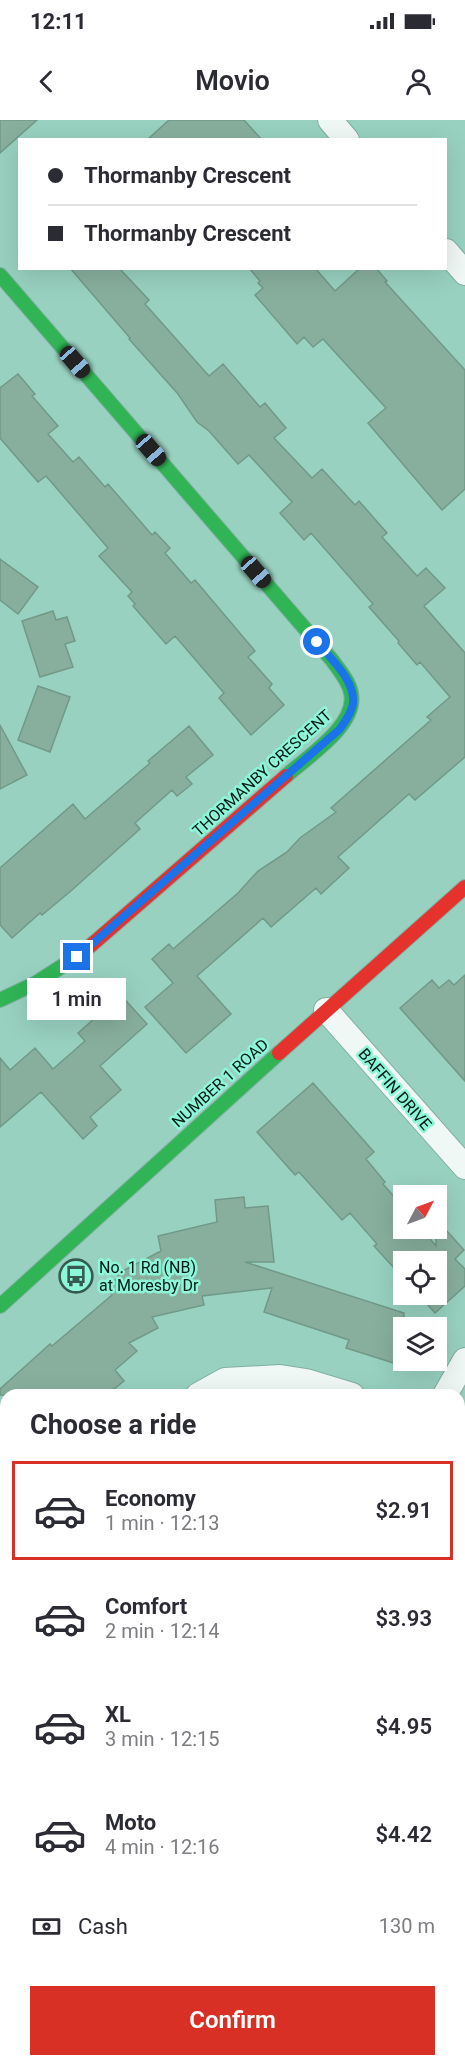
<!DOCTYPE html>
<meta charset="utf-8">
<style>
:root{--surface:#fff;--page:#f2f2f3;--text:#2b2b33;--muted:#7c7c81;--line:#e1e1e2;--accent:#d93025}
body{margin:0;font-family:Roboto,sans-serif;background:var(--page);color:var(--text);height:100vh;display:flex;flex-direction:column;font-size:22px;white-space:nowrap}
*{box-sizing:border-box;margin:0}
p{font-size:20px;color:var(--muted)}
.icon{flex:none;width:33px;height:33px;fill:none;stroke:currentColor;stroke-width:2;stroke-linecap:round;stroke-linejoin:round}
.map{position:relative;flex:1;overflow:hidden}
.panel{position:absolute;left:0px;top:1269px;width:465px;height:678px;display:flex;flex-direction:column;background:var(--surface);border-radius:18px 18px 0 0;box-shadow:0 6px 24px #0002}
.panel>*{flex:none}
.top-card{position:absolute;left:18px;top:18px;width:429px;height:132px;border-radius:0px;box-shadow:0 6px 24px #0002;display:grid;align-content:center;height:132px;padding:0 30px;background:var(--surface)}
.needle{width:39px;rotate:49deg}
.controls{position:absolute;left:393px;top:1065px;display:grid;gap:12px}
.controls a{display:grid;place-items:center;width:54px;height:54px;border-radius:0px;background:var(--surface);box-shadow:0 6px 24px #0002;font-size:30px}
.end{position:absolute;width:27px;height:27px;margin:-14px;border:8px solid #1a73e8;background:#fff;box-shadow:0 0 0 3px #fff}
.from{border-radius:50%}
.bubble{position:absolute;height:42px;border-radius:0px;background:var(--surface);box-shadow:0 6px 24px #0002;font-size:20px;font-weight:600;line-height:42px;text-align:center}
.car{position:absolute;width:18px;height:36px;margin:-18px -9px;border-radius:8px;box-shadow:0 0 4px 2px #0007;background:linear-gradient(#222 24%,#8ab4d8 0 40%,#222 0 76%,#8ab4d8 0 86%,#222 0)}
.top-card b{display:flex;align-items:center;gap:21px;height:57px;font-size:22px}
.top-card b+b{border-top:2px solid var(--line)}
.top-card i{width:15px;height:15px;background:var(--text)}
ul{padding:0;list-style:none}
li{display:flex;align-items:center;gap:18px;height:99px;margin:0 12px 9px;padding:0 18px;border:3px solid transparent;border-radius:0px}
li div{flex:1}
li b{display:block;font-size:22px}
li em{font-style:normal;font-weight:600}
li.on{border-color:var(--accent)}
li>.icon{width:54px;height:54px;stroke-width:1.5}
h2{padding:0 30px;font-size:27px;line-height:72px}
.pay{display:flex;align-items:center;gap:15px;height:66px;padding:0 30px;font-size:22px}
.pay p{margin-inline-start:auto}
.primary-button{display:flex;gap:12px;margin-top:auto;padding:12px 30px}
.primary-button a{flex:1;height:69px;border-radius:0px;background:var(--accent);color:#fff;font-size:24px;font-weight:600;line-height:69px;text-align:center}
.status{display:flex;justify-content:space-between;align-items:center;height:42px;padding:0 30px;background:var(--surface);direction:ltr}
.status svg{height:16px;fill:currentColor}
header{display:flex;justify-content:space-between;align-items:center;height:78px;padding:0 30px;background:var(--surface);font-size:27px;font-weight:600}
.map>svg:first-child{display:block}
.building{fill:#88af9e;stroke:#719988;stroke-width:1.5}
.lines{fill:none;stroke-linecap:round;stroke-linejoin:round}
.street-casing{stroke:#81afa2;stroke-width:26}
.fast-casing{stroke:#81afa2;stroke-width:16}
.jam-casing{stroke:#81afa2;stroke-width:16}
.street{stroke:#f0f8f6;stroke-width:24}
.fast{stroke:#30b455;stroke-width:14}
.jam{stroke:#e5322d;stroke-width:14}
.route{stroke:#1a73e8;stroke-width:8}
.labels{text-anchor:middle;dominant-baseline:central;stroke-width:5;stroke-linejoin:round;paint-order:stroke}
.street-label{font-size:16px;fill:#001b14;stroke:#8ef6d8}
.poi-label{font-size:16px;fill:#001b14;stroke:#8ef6d8;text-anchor:start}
</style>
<div class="status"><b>12:11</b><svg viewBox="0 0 49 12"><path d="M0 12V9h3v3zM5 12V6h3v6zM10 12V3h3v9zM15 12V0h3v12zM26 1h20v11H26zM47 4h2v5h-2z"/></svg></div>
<header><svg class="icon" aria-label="back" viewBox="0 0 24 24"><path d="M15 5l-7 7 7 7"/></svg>Movio<svg class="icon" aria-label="person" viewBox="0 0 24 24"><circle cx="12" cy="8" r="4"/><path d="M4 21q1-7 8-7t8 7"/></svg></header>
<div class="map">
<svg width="465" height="1947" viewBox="0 0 465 1947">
<rect width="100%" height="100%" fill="#98d1c0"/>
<path class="building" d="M0,0H37L0,33Z
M169,0H244L262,20H147Z
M70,148H119L149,180L145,184L209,256L223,244L260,287L265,283L286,308L274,318L312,358L322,349L355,385L359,381L387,413L382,417L417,456L426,448L445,468L424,486L465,533V637L415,680L409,674L338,737L349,748L321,774L316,768L271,807L263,798L197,856L231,894L186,933L145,887L173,863L152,839L169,824L173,829L238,773L258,751L287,732L300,718L336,692L331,688L431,600L427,597L450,577L420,542L417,545L398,523L399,521L369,487L373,484L311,413L304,420L280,393L292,382L249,335L238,344L209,311L197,302L178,274L129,219L130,218Z
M249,148H315L335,171L360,148H376L387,161L385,162L465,250V369L442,390L368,303L386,288L323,219L313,227L304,217L297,224L255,175L263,168L258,163L260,161Z
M18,254L35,274L32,276L58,306L48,314L73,342L79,337L105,367L108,364L152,415L155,412L170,428L165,433L191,463L195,460L255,531L248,537L272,564L269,568L284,585L251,615L219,578L224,573L175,516L166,524L133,486L135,484L128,476L132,472L99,436L108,428L46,356L38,362L0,318V268Z
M0,439L38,467L18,494L0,480Z
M53,491L56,500L67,497L75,521L65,524L73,547L40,557L22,501Z
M38,566L70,577L50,632L18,620Z
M0,605L27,655L0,669Z
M189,606L213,635L186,657L192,664L177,676L172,670L135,703L140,709L72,770L42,795L40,793L12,818L0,805V748L73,684L85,699L150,643L148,641Z
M465,855V961L400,888L432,860L439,868L449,860L454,865Z
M118,872L147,904L100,946L121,970L90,997L97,1006L83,1019L41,972L0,1007V938L10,950L35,928L53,949L85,921L78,913L103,891L100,888Z
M313,963L374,1032L366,1039L385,1062L383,1064L404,1088V1108H421L436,1126V1099L464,1130L455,1139L465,1149V1166L435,1193L418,1174H436V1142H404V1159L374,1126L377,1124L350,1093L342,1100L299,1052L295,1055L257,1012Z
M244,1077L245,1088L268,1086L274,1142H245L404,1193V1234L400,1245L346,1228L349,1220L264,1192L272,1168L202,1176L204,1185L152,1197L158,1208L129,1223L137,1231L115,1250L124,1261L107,1275H0V1269L50,1224L52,1226L112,1175L106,1165L119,1158L117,1154L161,1131L158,1116L217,1102L215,1080Z"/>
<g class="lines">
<g class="street-casing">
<path id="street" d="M330,0L347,20
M446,131L465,153
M326,890L465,1047
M198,1275L225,1260L280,1257L306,1261L352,1275
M445,1275L465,1240
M459,1448H465
M0,1899L6,1906
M41,1946L47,1941"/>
</g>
<g class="fast-casing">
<path id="fast" d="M0,155L332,540C339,550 349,561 351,573C358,605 307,637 286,656
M0,880L36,863L81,834
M0,1186L279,933"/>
</g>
<g class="jam-casing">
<path id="jam" d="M81,834L286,656
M279,933L465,767"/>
</g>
<use href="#street" class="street"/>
<use href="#fast" class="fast"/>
<use href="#jam" class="jam"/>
</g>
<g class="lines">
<path class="route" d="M77,837L340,609C345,601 352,593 353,583C355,560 330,538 317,522"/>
</g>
<defs>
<g id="bus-ring" transform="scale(1.725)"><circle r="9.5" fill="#8ef6d8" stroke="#355b50" stroke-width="1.5"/><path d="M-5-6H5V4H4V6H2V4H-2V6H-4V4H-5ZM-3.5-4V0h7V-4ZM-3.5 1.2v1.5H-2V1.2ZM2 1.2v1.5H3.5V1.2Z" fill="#355b50"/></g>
</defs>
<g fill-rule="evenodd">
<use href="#bus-ring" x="76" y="1156"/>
</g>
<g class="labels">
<g class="street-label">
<text transform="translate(262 653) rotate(-42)">THORMANBY CRESCENT</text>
<text transform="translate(220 963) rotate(-42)">NUMBER 1 ROAD</text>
<text transform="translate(395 969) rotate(49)">BAFFIN DRIVE</text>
</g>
<g class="poi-label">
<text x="99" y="1147">No. 1 Rd (NB)<tspan x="99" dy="18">at Moresby Dr</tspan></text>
</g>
</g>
</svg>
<div class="controls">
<a><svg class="needle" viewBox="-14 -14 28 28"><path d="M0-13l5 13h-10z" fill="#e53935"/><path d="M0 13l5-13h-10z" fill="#7c7c81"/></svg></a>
<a><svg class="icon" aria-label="locate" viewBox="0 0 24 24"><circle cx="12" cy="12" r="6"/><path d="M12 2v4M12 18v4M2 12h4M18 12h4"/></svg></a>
<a><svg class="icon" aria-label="layers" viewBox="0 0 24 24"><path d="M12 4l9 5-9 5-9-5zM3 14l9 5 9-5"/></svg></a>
</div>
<i class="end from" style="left:317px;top:522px"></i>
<i class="end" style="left:77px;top:837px"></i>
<div class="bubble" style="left:27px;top:858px;width:99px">1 min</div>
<i class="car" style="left:75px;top:242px;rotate:139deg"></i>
<i class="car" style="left:151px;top:330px;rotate:139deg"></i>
<i class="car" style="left:256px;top:452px;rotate:139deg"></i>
<div class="top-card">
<b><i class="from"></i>Thormanby Crescent</b>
<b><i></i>Thormanby Crescent</b>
</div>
<section class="panel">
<h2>Choose a ride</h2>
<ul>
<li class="on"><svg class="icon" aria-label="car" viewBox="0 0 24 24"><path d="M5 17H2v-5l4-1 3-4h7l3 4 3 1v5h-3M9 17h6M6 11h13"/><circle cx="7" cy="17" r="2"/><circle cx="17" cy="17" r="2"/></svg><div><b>Economy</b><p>1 min · 12:13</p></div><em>$2.91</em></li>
<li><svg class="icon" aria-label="car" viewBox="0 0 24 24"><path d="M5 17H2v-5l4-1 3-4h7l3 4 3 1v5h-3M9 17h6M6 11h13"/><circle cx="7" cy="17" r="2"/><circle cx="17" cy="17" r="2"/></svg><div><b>Comfort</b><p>2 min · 12:14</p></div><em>$3.93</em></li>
<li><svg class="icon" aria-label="car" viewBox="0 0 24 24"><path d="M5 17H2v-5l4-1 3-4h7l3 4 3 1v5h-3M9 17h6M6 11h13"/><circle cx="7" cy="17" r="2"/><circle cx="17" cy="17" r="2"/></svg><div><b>XL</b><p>3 min · 12:15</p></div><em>$4.95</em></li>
<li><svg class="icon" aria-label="car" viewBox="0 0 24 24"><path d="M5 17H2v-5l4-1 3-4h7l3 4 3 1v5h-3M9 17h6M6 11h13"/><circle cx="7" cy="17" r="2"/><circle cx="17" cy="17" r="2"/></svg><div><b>Moto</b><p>4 min · 12:16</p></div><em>$4.42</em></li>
</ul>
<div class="pay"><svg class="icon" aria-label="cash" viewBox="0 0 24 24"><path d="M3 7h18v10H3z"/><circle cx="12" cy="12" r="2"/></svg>Cash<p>130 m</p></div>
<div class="primary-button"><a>Confirm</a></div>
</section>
</div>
